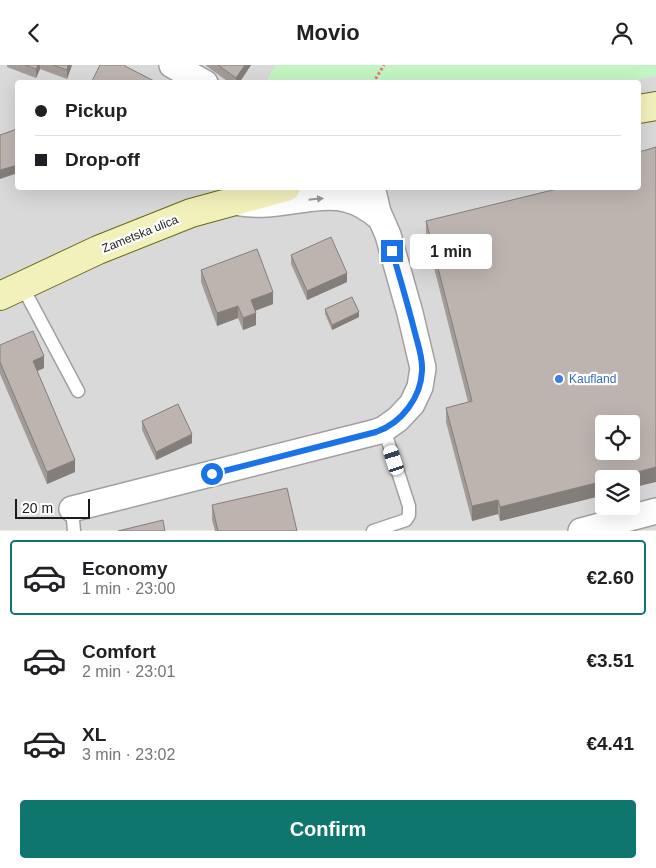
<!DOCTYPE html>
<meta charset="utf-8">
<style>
:root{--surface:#fff;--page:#f2f2f2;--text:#202124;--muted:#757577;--line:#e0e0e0;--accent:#0f766e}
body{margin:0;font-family:Helvetica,sans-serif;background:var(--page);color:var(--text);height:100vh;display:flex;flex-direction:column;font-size:19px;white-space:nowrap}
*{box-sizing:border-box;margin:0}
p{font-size:16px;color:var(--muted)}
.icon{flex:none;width:28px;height:28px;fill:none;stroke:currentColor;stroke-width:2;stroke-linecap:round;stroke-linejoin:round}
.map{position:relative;height:466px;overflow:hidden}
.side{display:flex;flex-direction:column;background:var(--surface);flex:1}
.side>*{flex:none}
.guide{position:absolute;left:15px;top:15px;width:626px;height:110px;border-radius:5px;box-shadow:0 5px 20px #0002;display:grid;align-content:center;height:110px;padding:0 20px;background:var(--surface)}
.controls{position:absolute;left:595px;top:350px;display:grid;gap:10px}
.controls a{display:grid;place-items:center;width:45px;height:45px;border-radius:5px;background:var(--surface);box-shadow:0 5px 20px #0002;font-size:25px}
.scale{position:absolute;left:15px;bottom:12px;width:75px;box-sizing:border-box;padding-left:5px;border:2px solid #1c1c1c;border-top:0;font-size:14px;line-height:18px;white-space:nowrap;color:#1c1c1c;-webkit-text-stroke:4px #fff;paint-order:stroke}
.end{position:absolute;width:22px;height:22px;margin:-11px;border:6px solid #1a73e8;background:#fff;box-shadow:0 0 0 2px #fff}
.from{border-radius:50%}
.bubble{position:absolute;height:35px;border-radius:5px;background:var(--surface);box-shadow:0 5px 20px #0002;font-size:16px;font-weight:800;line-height:35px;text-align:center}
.car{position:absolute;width:15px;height:30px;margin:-15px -8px;border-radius:6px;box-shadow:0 0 4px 1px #0007;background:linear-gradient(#fff 24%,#345 0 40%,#fff 0 76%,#345 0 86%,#fff 0)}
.guide b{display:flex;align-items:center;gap:18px;height:48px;font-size:19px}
.guide b+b{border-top:1px solid var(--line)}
.guide i{width:12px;height:12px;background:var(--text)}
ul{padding:9px 0 0;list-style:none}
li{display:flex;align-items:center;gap:15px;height:75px;margin:0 10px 8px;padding:0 10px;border:2px solid transparent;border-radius:5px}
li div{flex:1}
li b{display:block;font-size:19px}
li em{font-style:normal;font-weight:800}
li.current{border-color:var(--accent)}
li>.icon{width:45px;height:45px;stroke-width:1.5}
.cta{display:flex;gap:10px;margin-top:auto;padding:10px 20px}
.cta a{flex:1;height:58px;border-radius:5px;background:var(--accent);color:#fff;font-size:20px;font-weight:800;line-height:58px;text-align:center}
header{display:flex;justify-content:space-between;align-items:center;height:65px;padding:0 20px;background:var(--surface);font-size:22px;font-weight:800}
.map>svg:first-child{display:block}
.residential{fill:#dad9da;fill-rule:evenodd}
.park{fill:#c4f4c3}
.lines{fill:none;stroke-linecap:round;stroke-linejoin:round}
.service-casing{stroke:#a0a0a0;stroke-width:15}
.minor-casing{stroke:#a0a0a0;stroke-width:28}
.secondary-casing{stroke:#68690e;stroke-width:30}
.path{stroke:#ed7474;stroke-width:3;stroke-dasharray:2.5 2.5;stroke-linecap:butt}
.service{stroke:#fff;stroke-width:12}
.minor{stroke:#fff;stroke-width:25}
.secondary{stroke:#f3f1bb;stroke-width:28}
.wall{fill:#a39b97}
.shaded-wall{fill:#847e7b}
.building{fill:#bdb4b0;stroke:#847e7b;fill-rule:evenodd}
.oneway{fill:#999}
.route{stroke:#1a73e8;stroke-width:6}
.shop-dot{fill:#3f7fe0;stroke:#fff;stroke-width:2}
.labels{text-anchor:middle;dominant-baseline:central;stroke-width:4.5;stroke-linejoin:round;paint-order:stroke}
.street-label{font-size:12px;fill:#1c1c1c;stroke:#fff}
.shop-label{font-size:12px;fill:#366cbe;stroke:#fff;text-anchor:start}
</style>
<header><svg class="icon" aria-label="back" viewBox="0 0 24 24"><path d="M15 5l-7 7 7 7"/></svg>Movio<svg class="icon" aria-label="person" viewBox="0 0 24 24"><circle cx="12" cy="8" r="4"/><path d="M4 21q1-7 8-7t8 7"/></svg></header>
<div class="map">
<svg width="656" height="466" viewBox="0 0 656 466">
<rect width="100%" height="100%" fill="#ede9e3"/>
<path class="residential" d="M0,0H656V465H0ZM18,18H639V122H18ZM604,359H631V386H604ZM604,414H631V441H604Z"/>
<path class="park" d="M275,0H656V11L624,18L266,17Z"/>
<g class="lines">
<g class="service-casing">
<path id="service" d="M22,221L78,326
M72,444L74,466
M373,466L406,455L409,450V441L384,364"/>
</g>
<g class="minor-casing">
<path id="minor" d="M172,0L205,18
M240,138C277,144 314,127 346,134C358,137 371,145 380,153
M72,444L376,367L384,364L398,354L412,339L420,322L423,303L410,248L388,170L378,147L372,122
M581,466L656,446"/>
</g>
<g class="secondary-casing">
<path id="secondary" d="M639,44L656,41
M0,231L98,185L191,148L286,122"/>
</g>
<path class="path" d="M373,18L384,0"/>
<use href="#service" class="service"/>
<use href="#minor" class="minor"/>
<use href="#secondary" class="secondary"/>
</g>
<path class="wall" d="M7,0H72L67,14L40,4L36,13L7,2Z
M205,0H251L239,18H230Z
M426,156L604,414V430L500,456L498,449L472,456L446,357V343L468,337L426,171Z
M291,190L347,217L307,235L291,199Z
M201,205L273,239L255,246L256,260L243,265L238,253L217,261L201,217Z
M325,244L359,252L332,265L325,249Z
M0,280L44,303L37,306L75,407L47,419L0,309Z
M142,356L192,378L156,395L142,365Z
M212,440L297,466H215L212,455Z"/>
<path class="shaded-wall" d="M38,0H40V4L36,13V4Z
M68,0H72L67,14V5Z
M245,0H251L239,18H236V13Z
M18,100V108L0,114V105Z
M347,208V217L307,235V226Z
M273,227V239L251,247V235Z
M238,241V253L217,261V248Z
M359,247V252L332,265V260Z
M256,248V260L243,265V253Z
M44,291V303L33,308V296Z
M192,369V378L156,395V387Z
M75,395V407L47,419V407Z
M656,402V417L631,423V414H611Z
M604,416V430L500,456V442Z
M498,435V449L472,456V441Z"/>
<path class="building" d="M25,0H38L36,4Z
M53,0H68L67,5Z
M100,0H123L158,18H91Z
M218,0H245L236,13Z
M17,64L18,100L0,105V70Z
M656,82V402L611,414H604V416L500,442L498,435L472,441L446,343L472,336L426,156L565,122H639V87ZM604,359H631V386H604Z
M331,172L347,208L307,226L291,190Z
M257,184L273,227L251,235L256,248L243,253L238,241L217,248L201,205Z
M352,232L359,247L332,260L325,244Z
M33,266L44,291L33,296L75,395L47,407L0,297V280Z
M178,339L192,369L156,387L142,356Z
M287,423L297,466H218L212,440Z
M163,455L165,466H118Z"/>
<defs><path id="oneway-solid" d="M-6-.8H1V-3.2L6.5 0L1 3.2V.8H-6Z" transform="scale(1.25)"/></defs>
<use class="oneway" href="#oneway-solid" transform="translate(316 134) rotate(-6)"/>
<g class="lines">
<path class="route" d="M212,409L376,367C402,358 421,332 422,306C423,293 418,280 415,268C408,240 400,213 392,186"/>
</g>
<circle class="shop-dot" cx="559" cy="314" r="5"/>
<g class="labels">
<g class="street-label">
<text transform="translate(140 169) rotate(-22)">Zametska ulica</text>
</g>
<g class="shop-label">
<text x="569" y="314">Kaufland</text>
</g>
</g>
</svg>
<div class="controls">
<a><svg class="icon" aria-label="locate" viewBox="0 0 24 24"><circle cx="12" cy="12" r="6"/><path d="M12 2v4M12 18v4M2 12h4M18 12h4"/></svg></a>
<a><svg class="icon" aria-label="layers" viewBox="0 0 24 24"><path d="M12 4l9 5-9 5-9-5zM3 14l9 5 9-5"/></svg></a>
</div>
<div class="scale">20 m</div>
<i class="end from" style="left:212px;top:409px"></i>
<i class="end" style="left:392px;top:186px"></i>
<div class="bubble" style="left:410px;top:169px;width:82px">1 min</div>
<i class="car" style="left:394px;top:395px;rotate:342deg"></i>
<div class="guide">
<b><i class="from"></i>Pickup</b>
<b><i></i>Drop-off</b>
</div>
</div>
<section class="side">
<ul>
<li class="current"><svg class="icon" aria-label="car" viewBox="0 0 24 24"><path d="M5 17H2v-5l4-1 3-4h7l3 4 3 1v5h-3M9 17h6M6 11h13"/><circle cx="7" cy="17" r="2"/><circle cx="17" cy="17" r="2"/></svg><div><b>Economy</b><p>1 min · 23:00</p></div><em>€2.60</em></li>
<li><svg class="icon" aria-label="car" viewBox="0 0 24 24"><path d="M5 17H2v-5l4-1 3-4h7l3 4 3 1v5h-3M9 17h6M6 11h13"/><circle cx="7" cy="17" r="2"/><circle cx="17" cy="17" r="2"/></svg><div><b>Comfort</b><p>2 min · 23:01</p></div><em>€3.51</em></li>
<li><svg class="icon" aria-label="car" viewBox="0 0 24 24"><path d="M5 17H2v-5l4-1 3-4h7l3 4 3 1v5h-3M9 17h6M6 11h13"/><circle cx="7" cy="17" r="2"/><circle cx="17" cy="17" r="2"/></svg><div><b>XL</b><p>3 min · 23:02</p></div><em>€4.41</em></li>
</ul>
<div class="cta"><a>Confirm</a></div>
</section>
